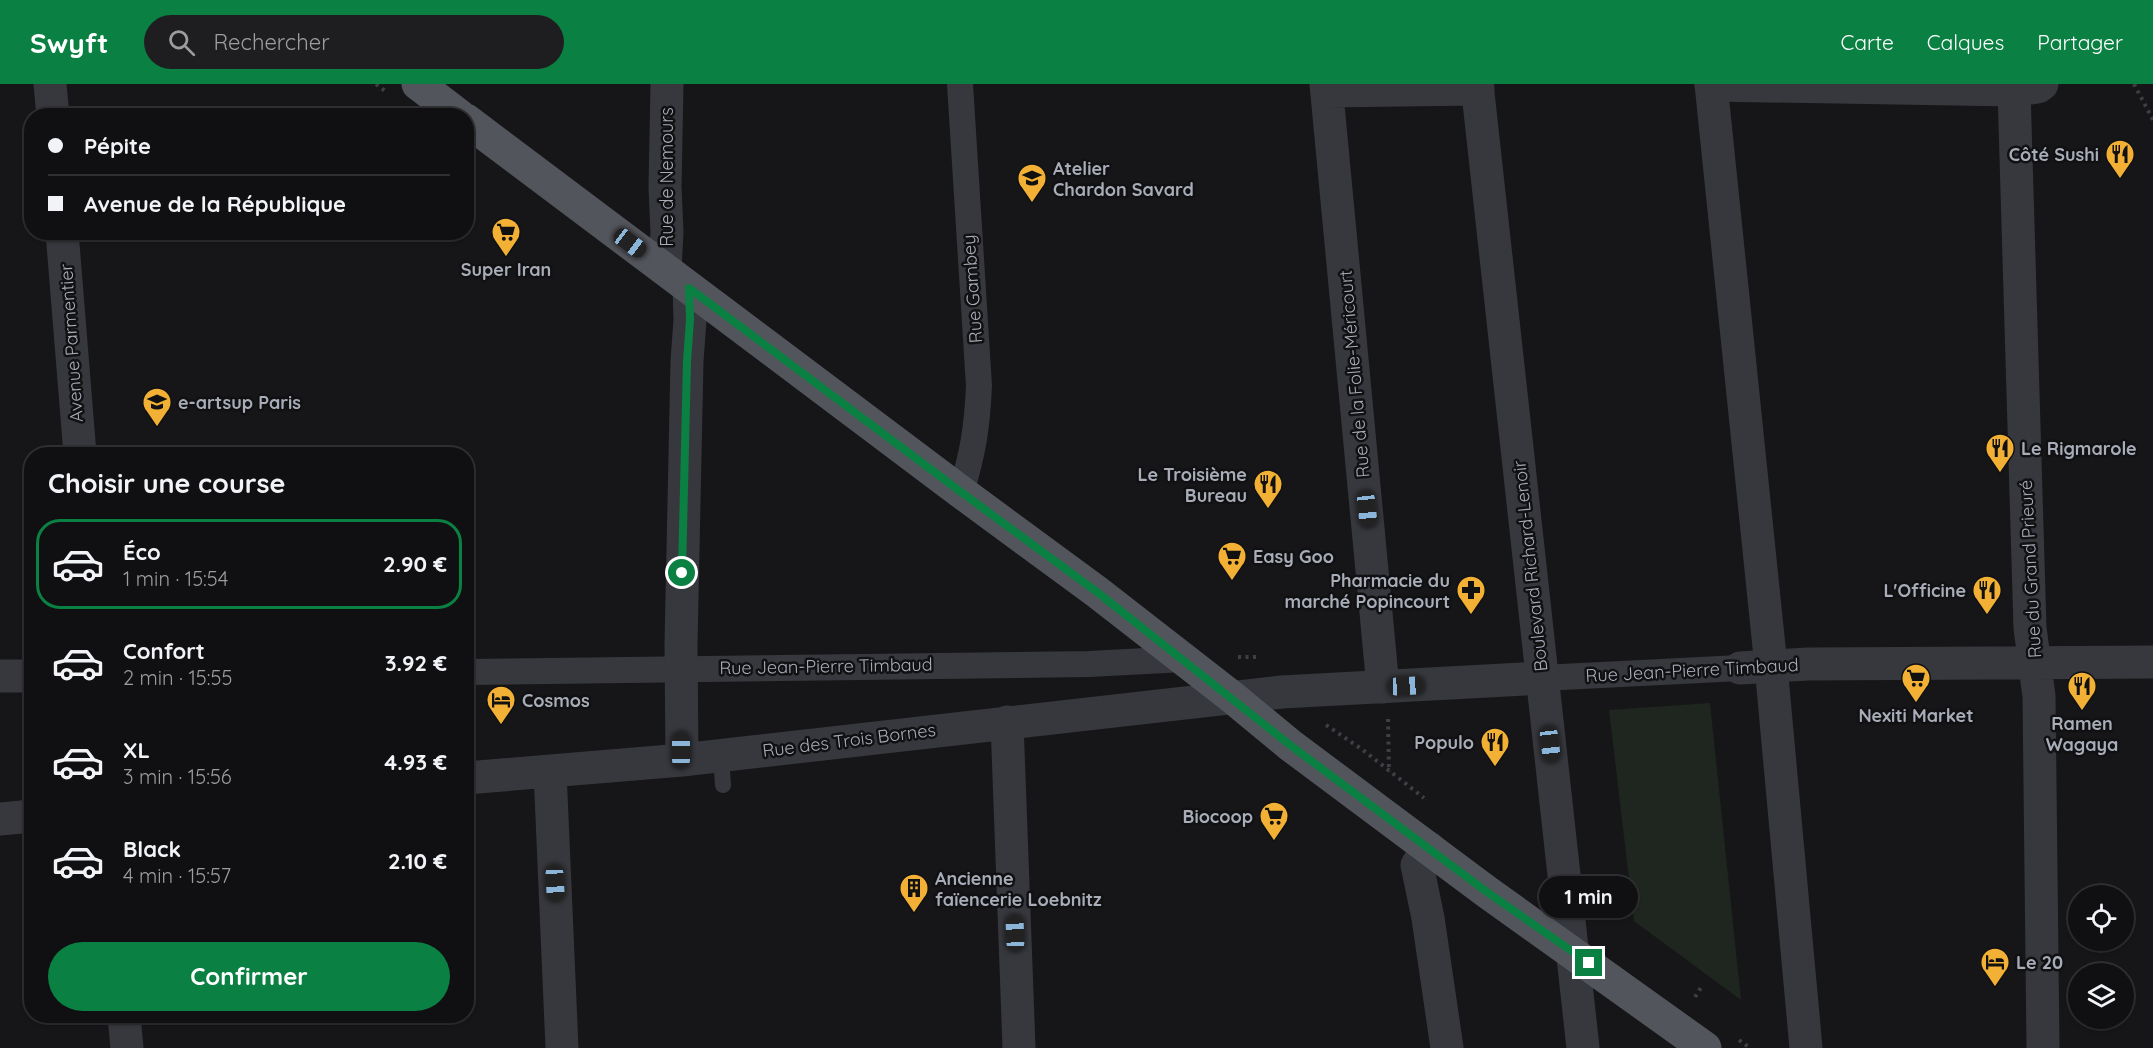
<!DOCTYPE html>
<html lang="fr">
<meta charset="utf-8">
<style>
:root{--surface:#101012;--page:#1e1e20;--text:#f1f3f6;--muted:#9c9d9f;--line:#303032;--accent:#0b8043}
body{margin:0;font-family:Quicksand,sans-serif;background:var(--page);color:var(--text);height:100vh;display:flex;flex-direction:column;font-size:22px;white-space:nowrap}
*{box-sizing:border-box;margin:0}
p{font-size:20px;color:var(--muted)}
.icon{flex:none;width:33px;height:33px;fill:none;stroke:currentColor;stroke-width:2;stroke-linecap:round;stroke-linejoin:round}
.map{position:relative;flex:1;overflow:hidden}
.details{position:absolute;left:24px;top:363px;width:450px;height:576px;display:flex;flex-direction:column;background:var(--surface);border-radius:24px;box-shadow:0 2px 4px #0004,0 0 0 2px var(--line)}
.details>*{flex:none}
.hud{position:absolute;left:24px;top:24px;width:450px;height:132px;border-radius:24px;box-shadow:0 2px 4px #0004,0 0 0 2px var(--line);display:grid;align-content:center;height:132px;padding:0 24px;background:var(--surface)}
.controls{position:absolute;left:2068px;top:801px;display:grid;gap:12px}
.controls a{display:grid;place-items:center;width:66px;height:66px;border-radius:50%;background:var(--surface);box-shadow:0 2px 4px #0004,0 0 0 2px var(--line);font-size:30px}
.end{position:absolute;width:27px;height:27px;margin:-14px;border:8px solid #0b8043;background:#fff;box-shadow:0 0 0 3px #fff}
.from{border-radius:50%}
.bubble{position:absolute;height:42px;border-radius:21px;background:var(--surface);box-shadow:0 2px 4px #0004,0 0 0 2px var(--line);font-size:20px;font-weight:700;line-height:42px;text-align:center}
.car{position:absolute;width:18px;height:36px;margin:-18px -9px;border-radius:8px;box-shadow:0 0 4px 2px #0007;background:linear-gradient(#222 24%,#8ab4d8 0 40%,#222 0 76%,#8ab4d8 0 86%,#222 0)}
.hud b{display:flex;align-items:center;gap:21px;height:57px;font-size:22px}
.hud b+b{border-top:2px solid var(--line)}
.hud i{width:15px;height:15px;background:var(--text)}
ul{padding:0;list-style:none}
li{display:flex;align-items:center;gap:18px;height:90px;margin:0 12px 9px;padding:0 12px;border:3px solid transparent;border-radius:24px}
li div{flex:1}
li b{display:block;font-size:22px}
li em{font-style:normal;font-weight:700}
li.selected{border-color:var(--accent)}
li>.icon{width:54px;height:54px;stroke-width:1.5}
h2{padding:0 24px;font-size:27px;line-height:72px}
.cta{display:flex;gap:12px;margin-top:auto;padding:12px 24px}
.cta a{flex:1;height:69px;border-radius:36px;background:var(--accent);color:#fff;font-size:24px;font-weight:700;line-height:69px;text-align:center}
header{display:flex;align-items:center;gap:36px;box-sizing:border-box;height:84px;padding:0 30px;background:var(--accent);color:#fff}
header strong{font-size:28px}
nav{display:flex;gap:33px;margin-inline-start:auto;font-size:21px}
.search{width:420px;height:54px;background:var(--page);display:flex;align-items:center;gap:15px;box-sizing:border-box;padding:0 21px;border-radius:33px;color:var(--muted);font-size:22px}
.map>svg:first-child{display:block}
.green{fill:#1e261f}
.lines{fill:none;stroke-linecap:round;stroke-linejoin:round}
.path{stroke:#3d3f44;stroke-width:4;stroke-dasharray:3 4.5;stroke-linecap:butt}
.service{stroke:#37383d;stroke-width:16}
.pedestrian{stroke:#37383d;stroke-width:26}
.minor{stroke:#37383d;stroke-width:33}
.tertiary{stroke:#37383d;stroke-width:33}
.primary{stroke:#53555c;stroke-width:33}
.route{stroke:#0b8043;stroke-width:8}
.labels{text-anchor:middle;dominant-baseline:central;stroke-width:5;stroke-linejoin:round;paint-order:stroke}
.poi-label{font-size:18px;font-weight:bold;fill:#a8adb8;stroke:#111113;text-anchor:start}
.street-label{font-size:18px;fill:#a8adb8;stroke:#111113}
</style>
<header>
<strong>Swyft</strong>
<div class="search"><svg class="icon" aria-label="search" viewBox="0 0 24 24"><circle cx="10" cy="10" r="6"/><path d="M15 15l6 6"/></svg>Rechercher</div>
<nav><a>Carte</a><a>Calques</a><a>Partager</a></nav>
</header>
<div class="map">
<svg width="2153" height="964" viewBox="0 0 2153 964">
<rect width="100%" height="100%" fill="#161618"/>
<path class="green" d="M1710,619L1741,916L1634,837L1609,626Z"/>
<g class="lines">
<path class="path" d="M376,0L385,7
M2134,0L2153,36
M1238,573H1260
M1388,635L1389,688
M1326,641L1363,666L1424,714
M1695,913L1702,902
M1739,956L1750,964"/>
<path class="service" d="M721,672L723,701"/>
<path class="pedestrian" d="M960,0L979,302C977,344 973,369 961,408
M466,588L1089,580L1184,575
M1542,594L1740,584"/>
<path class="minor" d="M1326,0L1383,603
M1711,1L2014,6L2038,3L2042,0
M2014,6L2030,544L2039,612L2043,964
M1327,7L1478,5
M665,185L667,148L665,103L667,0
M1740,584L1808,580L2153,578
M0,592H32
M1007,638L1019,964
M682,676L681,560L687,277L690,236L689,204
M550,687L562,964
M466,694L682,676L1282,608L1542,594
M0,735L32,732
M1429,764L1417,781L1428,834L1447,964"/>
<path class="tertiary" d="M50,0L53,32
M1477,0L1583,964
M1711,0L1771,582L1806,964
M62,148L80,370
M124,932L127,964"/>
<path class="primary" d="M418,0L460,32
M466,36L961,408L1097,508L1232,613L1290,661L1487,808L1705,964"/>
</g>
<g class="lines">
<path class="route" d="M682,489L687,277L690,236L689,204L961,408L1097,508L1290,661L1487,808L1589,879"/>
</g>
<defs>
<g id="restaurant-pin" transform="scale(1.5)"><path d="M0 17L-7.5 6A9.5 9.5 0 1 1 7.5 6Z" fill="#f2b134" stroke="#111113"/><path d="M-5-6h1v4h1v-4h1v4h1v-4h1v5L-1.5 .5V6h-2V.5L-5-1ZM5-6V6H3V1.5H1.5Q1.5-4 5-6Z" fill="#111"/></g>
<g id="university-pin" transform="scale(1.5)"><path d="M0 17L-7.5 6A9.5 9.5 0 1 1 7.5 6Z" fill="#f2b134" stroke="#111113"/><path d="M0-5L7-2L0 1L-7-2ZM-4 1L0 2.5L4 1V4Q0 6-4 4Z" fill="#111"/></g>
<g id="supermarket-pin" transform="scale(1.5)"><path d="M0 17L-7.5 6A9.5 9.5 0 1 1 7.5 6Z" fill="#f2b134" stroke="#111113"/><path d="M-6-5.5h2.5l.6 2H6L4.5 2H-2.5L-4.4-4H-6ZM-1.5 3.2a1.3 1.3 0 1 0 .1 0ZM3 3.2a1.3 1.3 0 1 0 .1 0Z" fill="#111"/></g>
<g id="pharmacy-pin" transform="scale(1.5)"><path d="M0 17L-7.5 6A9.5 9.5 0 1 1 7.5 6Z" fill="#f2b134" stroke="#111113"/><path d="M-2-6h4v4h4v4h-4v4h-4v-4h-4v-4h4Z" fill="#111"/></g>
<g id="hotel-pin" transform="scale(1.5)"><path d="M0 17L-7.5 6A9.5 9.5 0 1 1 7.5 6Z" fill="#f2b134" stroke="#111113"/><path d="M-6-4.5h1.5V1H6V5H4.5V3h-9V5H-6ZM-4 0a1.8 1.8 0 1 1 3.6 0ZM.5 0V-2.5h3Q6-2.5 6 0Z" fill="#111"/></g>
<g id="building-pin" transform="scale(1.5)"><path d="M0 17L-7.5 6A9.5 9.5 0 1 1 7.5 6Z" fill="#f2b134" stroke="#111113"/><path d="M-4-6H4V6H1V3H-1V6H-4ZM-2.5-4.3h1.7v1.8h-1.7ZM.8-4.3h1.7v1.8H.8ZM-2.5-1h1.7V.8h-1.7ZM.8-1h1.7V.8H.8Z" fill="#111"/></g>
</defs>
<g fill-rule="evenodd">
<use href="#restaurant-pin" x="2120" y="70"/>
<use href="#university-pin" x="1032" y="94"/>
<use href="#supermarket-pin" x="506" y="148"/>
<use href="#university-pin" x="157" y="318"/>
<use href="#restaurant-pin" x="2000" y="364"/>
<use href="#restaurant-pin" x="1268" y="400"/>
<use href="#supermarket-pin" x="1232" y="472"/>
<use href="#pharmacy-pin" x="1471" y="506"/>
<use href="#restaurant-pin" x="1987" y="506"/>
<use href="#supermarket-pin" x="1916" y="594"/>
<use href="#restaurant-pin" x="2082" y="602"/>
<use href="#hotel-pin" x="501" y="616"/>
<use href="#restaurant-pin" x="1495" y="658"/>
<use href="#supermarket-pin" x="1274" y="732"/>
<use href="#building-pin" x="914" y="804"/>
<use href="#hotel-pin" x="1995" y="878"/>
</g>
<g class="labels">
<g class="poi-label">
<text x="2099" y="70" text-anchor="end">Côté Sushi</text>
<text x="1053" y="84">Atelier<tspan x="1053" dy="21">Chardon Savard</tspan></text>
<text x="506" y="185" text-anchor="middle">Super Iran</text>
<text x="178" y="318">e-artsup Paris</text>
<text x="2021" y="364">Le Rigmarole</text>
<text x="1247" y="390" text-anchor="end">Le Troisième<tspan x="1247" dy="21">Bureau</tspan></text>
<text x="1253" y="472">Easy Goo</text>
<text x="1450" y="496" text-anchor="end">Pharmacie du<tspan x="1450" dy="21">marché Popincourt</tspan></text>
<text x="1966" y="506" text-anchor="end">L'Officine</text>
<text x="522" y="616">Cosmos</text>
<text x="1916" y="631" text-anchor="middle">Nexiti Market</text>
<text x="2082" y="639" text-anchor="middle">Ramen<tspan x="2082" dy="21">Wagaya</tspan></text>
<text x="1474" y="658" text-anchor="end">Populo</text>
<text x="1253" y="732" text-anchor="end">Biocoop</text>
<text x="935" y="794">Ancienne<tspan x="935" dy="21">faïencerie Loebnitz</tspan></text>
<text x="2016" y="878">Le 20</text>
</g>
<g class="street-label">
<text transform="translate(666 93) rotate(-90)">Rue de Nemours</text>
<text transform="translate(972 205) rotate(-94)">Rue Gambey</text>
<text transform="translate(71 259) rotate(-94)">Avenue Parmentier</text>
<text transform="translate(1354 290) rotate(-95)">Rue de la Folie-Méricourt</text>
<text transform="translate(1530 482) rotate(-96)">Boulevard Richard-Lenoir</text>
<text transform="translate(2030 485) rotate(-93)">Rue du Grand Prieuré</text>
<text transform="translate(826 582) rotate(-1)">Rue Jean-Pierre Timbaud</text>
<text transform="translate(1692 586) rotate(-3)">Rue Jean-Pierre Timbaud</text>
<text transform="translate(849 656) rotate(-7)">Rue des Trois Bornes</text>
</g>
</g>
</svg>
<div class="controls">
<a><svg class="icon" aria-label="locate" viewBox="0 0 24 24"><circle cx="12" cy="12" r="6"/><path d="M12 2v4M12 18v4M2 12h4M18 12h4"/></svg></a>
<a><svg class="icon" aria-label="layers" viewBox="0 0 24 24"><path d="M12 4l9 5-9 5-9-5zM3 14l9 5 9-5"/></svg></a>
</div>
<i class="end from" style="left:682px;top:489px"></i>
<i class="end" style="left:1589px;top:879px"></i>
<div class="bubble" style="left:1539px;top:792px;width:99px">1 min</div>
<i class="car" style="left:630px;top:159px;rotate:127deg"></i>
<i class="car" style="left:1367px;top:425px;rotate:174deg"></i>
<i class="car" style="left:1406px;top:602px;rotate:87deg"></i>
<i class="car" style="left:1550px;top:660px;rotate:173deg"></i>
<i class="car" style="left:681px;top:666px;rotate:0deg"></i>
<i class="car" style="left:555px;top:799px;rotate:177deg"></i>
<i class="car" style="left:1015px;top:849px;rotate:358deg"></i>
<div class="hud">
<b><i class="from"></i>Pépite</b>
<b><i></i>Avenue de la République</b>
</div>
<section class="details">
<h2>Choisir une course</h2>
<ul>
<li class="selected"><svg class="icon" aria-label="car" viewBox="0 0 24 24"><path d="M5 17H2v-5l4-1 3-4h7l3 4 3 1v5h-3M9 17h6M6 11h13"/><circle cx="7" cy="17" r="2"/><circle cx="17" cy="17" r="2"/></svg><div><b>Éco</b><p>1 min · 15:54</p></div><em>2.90 €</em></li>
<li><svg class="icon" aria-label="car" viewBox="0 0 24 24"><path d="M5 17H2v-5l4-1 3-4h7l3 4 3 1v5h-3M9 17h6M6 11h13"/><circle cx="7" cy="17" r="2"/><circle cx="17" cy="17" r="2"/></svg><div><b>Confort</b><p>2 min · 15:55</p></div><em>3.92 €</em></li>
<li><svg class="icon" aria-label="car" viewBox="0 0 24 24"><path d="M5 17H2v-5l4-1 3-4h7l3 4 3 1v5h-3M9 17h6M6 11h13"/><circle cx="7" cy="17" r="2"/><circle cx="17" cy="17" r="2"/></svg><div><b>XL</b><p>3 min · 15:56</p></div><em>4.93 €</em></li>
<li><svg class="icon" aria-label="car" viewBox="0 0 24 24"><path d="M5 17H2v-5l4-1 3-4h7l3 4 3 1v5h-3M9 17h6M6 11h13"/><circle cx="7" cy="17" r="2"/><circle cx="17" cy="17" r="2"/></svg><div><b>Black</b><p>4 min · 15:57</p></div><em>2.10 €</em></li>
</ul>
<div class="cta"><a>Confirmer</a></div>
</section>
</div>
